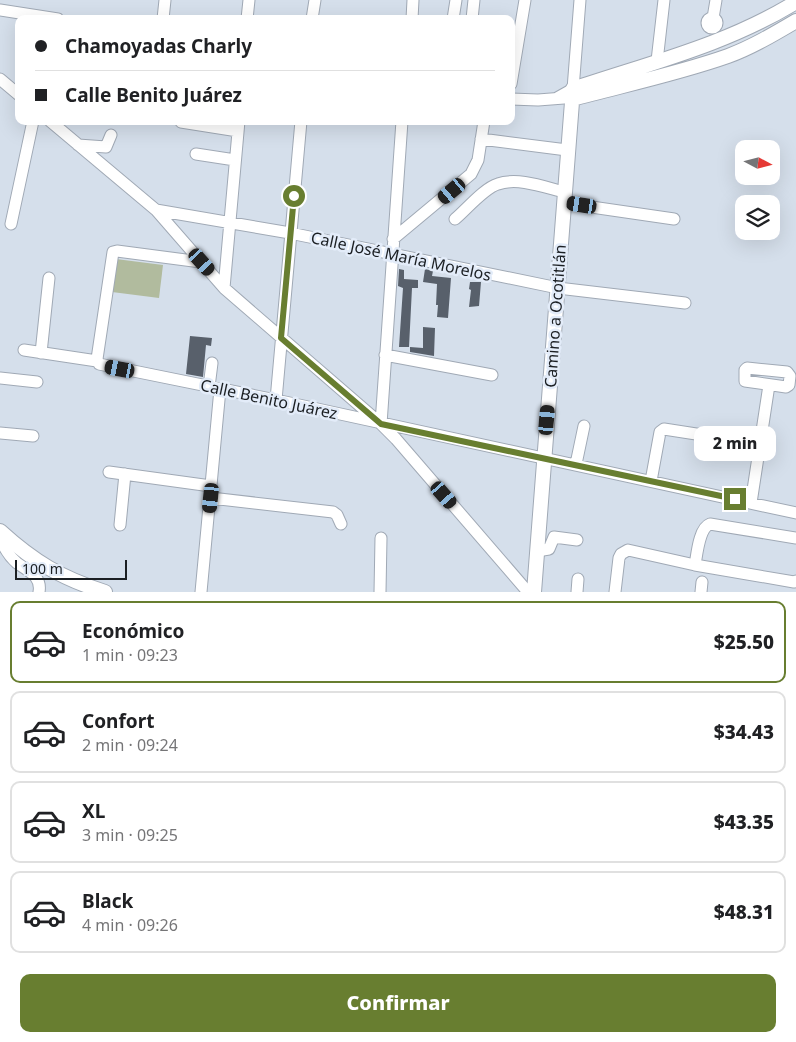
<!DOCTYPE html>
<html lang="es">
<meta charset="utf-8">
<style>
:root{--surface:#fff;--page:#f6f6f6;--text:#202124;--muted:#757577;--line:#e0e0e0;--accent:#687e30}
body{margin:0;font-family:"Noto Sans",sans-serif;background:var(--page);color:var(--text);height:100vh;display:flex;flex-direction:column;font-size:19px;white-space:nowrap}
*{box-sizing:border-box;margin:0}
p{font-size:16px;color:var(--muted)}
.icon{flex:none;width:28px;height:28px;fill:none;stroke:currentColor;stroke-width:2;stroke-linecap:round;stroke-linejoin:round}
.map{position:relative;height:592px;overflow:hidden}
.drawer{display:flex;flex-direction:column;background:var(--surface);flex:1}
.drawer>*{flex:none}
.top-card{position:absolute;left:15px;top:15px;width:500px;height:110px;border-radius:10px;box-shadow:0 5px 20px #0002;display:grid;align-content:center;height:110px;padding:0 20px;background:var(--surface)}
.needle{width:32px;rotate:97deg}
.fabs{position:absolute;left:735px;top:140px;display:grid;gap:10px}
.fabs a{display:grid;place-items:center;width:45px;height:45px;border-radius:10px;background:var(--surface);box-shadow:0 5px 20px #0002;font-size:25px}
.scale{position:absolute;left:15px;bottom:12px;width:112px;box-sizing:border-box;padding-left:5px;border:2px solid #1b1f23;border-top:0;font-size:14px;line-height:18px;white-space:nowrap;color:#1b1f23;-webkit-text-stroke:4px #e3ecf9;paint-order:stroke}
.end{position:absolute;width:22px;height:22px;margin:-11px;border:6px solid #687e30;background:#fff;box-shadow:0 0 0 2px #fff}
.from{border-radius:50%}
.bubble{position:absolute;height:35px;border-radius:10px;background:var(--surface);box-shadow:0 5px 20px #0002;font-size:16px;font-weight:800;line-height:35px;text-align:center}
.car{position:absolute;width:15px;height:30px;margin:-15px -8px;border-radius:6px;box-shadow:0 0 4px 1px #0007;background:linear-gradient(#222 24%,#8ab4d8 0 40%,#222 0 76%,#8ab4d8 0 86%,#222 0)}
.top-card b{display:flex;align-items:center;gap:18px;height:48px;font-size:19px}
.top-card b+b{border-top:1px solid var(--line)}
.top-card i{width:12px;height:12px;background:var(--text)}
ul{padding:9px 0 0;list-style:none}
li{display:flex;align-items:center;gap:15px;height:82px;margin:0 10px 8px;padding:0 10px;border:2px solid var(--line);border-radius:10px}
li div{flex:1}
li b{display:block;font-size:19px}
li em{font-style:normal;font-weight:800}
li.current{border-color:var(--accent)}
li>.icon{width:45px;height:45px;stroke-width:1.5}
.button{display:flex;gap:10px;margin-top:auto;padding:10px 20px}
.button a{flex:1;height:58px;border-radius:10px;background:var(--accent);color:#fff;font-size:20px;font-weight:800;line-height:58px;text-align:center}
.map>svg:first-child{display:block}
.green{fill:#b1bb9e}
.building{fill:#58606b}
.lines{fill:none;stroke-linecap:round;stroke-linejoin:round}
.minor-casing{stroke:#a0a9b5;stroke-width:13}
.major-casing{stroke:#a0a9b5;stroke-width:16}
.minor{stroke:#fff;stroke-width:11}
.major{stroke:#fff;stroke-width:14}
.route{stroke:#687e30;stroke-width:6}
.labels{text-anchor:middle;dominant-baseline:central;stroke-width:5;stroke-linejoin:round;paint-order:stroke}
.street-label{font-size:16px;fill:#1b1f23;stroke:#e3ecf9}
</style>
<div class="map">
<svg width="796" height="592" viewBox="0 0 796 592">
<rect width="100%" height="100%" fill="#d5dfeb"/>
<path class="green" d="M116,259L163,265L159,298L112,292Z"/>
<path class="building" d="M399,269L404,270V279L418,280V288H412L409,347H399L403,288L398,286Z
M425,269L433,271L432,276L451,278L448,318L437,317L438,305H436L437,284L423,282Z
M470,282H481L479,306L469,307L471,290L469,289Z
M423,327L435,328L434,356L410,352V347L423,348Z
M190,336L212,338L211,346L206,345L203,377L186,374Z"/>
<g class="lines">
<g class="minor-casing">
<path id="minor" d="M0,10L58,19
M707 23a5 5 0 1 1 10 0a5 5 0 1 1-10 0Z
M713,18L716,0
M163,19L165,0
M247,19L249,0
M312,19L315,0
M412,19L413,0
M453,19L456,0
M472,19L474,0
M657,61L664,0
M0,79L19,95
M511,84L525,0
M557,98L573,89L580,0
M511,99L538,100L564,98
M50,121L156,210L224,288L381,424L396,439L528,592
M181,122L238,131
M481,139L567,150
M78,145L106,147L111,135
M196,154L235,160
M564,203L674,219
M156,210L290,233L558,288L685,303
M455,219C466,210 484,188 498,184C518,177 544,187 564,192
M11,224L33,121
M393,239L471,174L478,160L484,121
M201,262L117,251L113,252L97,359L99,364L276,400L796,513
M224,288L239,121
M24,350L97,361
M41,353L49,278
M385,355L492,375
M747,368L787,372L790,376L789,385L786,387L745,381V370Z
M0,378L37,382
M209,387L212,363
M276,400L301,121
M381,424L402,121
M0,433L33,436
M576,464L584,426
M109,472L211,486
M651,481L660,432L664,429L709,436
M211,498L333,512L337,515L341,524
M751,503L769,385
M120,525L125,474
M0,536C3,546 9,556 17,563C28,571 42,576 39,592
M537,551L549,549L554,537L577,540
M695,565C697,554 699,528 710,524L796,538
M201,592L220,389
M380,592L381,538
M577,592L578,579
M615,592L619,558L621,554L628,550L695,565L794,582L796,581
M701,592L702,582"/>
</g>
<g class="major-casing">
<path id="major" d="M572,99C624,85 677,74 728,56C752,47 774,34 796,21
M0,531C34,562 61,578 105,592
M534,592L573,89C650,63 726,45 796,2"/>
</g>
<use href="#minor" class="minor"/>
<use href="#major" class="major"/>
</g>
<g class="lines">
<path class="route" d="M294,196L281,338L381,424L735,499"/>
</g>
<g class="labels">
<g class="street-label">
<text transform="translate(401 256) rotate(12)">Calle José María Morelos</text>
<text transform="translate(555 316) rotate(-86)">Camino a Ocotitlán</text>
<text transform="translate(269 399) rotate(12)">Calle Benito Juárez</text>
</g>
</g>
</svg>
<div class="fabs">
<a><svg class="needle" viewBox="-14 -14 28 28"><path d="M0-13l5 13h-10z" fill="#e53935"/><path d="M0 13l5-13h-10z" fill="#757577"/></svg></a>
<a><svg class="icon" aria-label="layers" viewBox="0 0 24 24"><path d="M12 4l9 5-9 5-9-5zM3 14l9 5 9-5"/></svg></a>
</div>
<div class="scale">100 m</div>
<i class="end from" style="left:294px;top:196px"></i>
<i class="end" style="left:735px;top:499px"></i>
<div class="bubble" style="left:694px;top:426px;width:82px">2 min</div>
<i class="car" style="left:452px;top:191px;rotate:230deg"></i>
<i class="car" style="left:582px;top:205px;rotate:279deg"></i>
<i class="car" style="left:202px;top:262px;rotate:138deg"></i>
<i class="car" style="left:120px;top:369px;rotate:281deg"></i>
<i class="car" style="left:547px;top:420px;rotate:5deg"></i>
<i class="car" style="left:444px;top:495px;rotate:139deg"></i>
<i class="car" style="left:211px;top:498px;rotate:186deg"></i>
<div class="top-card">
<b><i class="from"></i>Chamoyadas Charly</b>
<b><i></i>Calle Benito Juárez</b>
</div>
</div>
<section class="drawer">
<ul>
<li class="current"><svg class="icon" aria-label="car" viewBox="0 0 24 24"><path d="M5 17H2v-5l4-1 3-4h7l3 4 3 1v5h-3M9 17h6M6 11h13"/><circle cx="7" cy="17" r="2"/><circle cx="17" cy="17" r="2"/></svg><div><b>Económico</b><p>1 min · 09:23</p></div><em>$25.50</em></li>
<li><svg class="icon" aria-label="car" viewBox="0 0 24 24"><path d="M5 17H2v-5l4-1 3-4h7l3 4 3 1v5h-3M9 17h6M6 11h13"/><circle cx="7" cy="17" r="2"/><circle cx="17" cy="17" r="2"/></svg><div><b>Confort</b><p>2 min · 09:24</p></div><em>$34.43</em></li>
<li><svg class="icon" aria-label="car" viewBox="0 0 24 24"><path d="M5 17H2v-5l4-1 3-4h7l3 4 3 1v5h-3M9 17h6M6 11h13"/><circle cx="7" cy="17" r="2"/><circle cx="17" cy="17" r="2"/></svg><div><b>XL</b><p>3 min · 09:25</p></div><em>$43.35</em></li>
<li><svg class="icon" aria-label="car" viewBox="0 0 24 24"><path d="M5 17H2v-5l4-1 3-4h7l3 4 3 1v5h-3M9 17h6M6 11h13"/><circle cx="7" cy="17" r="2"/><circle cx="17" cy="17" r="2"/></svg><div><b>Black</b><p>4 min · 09:26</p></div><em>$48.31</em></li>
</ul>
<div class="button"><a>Confirmar</a></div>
</section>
